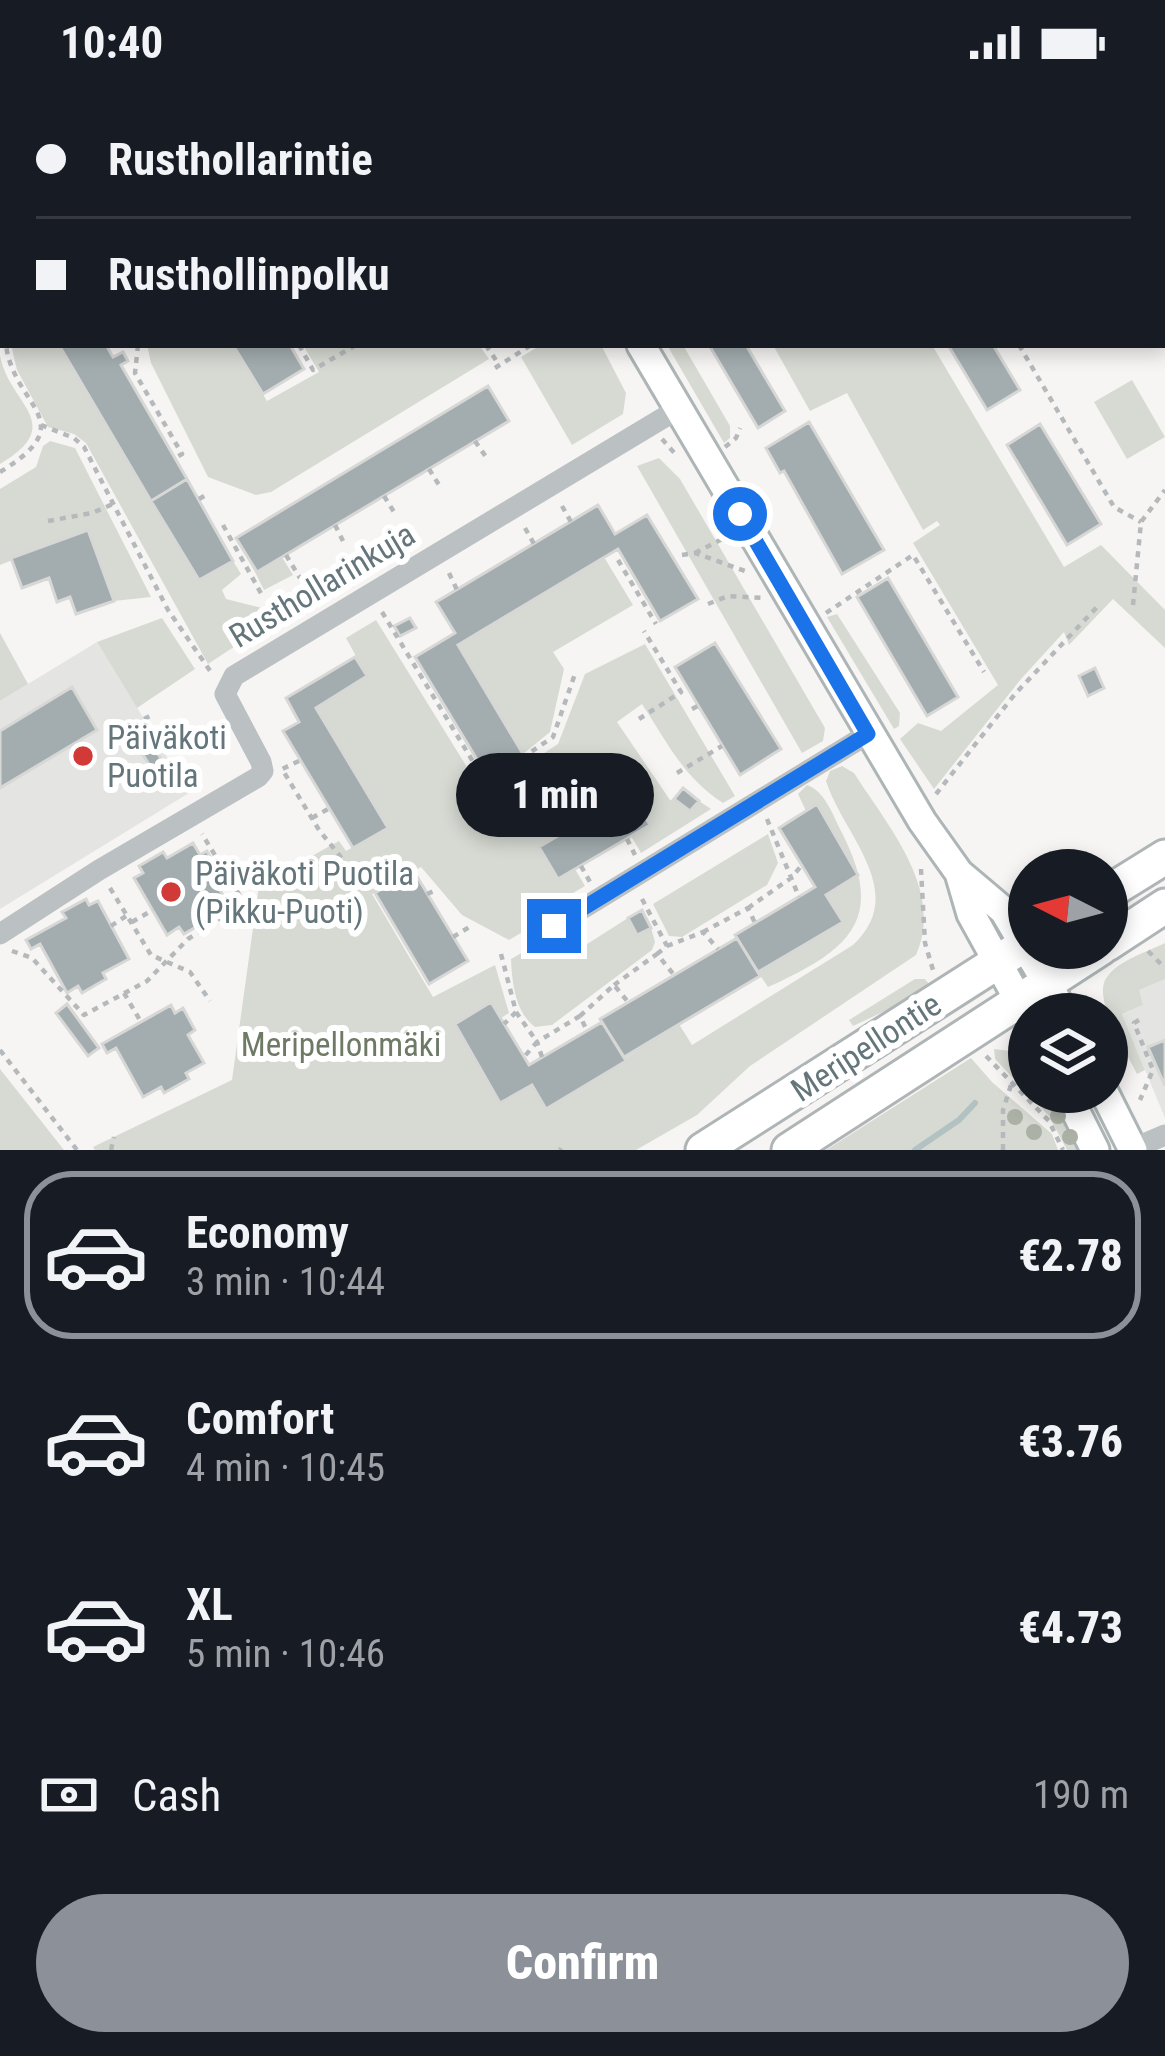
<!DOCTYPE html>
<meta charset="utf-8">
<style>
:root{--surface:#171b24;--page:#20242c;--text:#f1f3f6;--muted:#9ea1a6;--line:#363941;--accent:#8c9099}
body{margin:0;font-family:"Roboto Condensed",sans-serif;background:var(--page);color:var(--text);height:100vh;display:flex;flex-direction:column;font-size:45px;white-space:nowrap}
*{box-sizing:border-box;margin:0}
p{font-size:39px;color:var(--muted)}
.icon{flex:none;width:66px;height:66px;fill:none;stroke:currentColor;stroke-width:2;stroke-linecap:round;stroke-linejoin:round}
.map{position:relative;height:1066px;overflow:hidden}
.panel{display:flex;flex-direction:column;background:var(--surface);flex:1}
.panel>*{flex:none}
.guide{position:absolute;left:0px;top:0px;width:1167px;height:264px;box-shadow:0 6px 18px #0003;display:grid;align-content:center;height:264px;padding:0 36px;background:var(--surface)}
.needle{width:78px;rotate:276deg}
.controls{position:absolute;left:1008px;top:765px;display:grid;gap:24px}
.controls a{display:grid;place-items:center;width:120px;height:120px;border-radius:50%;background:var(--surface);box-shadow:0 6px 18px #0003;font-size:60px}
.end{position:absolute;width:54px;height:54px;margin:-27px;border:15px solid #1a73e8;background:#fff;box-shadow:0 0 0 6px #fff}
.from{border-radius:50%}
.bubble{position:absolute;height:84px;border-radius:42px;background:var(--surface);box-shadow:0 6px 18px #0003;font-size:39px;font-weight:800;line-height:84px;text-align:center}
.guide b{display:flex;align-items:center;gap:42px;height:114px;font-size:45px}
.guide b+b{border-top:3px solid var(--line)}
.guide i{width:30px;height:30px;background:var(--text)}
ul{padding:21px 0 0;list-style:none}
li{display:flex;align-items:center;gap:36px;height:168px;margin:0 24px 18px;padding:0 12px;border:6px solid transparent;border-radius:48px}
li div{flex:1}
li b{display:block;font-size:45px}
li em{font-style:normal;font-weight:800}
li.active{border-color:var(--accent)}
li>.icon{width:108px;height:108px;stroke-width:1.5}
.pay{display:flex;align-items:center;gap:30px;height:132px;padding:0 36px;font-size:45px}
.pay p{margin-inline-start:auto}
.cta{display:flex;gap:24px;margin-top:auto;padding:24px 36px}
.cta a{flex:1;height:138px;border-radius:72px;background:var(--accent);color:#fff;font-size:48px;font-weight:800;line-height:138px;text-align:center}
.status{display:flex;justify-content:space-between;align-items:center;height:84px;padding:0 60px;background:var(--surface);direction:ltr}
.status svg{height:33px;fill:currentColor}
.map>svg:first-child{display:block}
.built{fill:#e4e5e3}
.green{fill:#d7dad3}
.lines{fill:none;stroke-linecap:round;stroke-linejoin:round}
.stream{stroke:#b2c2c2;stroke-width:6}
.building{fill:#a3adaf;stroke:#d7d7d6;stroke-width:3}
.secondary-casing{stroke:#adb5b7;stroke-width:33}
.primary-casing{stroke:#afb5b7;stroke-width:39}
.path{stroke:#b5b9bb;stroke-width:4.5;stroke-dasharray:6 6;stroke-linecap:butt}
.minor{stroke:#bbc0c2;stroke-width:21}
.secondary{stroke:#fff;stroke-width:27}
.primary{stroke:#fff;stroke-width:33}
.tree{fill:#abb1a5}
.route{stroke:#1a73e8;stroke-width:15}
.poi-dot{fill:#d23a37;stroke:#fff;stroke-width:4.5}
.labels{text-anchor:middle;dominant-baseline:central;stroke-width:12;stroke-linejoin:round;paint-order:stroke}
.street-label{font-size:33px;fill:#64767b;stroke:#fff}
.poi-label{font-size:33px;fill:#64767b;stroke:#fff;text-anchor:start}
.park-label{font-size:33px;fill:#6e7966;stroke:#fff}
</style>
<div class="status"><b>10:40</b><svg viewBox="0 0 49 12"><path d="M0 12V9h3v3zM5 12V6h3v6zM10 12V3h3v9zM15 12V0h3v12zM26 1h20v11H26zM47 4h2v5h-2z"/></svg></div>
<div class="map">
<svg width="1165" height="1066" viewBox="0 0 1165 1066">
<rect width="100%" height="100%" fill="#f6f5f3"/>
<path class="built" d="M97,558L189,709L0,825V617Z
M1165,895V1034L1122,930L1143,921L1138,906Z"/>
<path class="green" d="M11,261H59L199,495L233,477L241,490L222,506L226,515L266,525L248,537L255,549L208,580L86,359L74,350L48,343L17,286Z
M147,261H233L267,317L319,288L303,261H479L489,275L271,408L256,411L208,393L151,279Z
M541,261H601L626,309L623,330L572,361L521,273Z
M667,261H683L730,342V354L724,359Z
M773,261H932L1064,483L1101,461L1165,526V564L1113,515L1069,561L1064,548L1021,595L934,705L900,655L918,639L941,647L998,601L913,459L940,441L937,437L923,446L847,309L810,327Z
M0,271C8,320 69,339 0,380Z
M1132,296L1165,353L1127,375L1094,318Z
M50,357L75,364L151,513L114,517L87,446L0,481V405L36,383L43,362Z
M659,374L680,395L825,644L823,657L802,669L637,382Z
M245,468L257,488L282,473L293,491L264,506Z
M604,473L633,521L553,568L564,585L550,648L523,670L458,561Z
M837,530L900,629L899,642L894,645L827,533Z
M162,534L195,585L137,624L97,558Z
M376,536L483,709L558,660L585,590L645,560L735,712L723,719C683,693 667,658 642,620L617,638L670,716L674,715L690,727L699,717L711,725L641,769L631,752L630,709L540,763L558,795L575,785L585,802L542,827L545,835L509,856L462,831L421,783L372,810L433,913L495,881L509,929L501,934L490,918L455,941L500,1019L532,1001L547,1024L679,940L692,961L853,861C910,808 843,751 826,697L830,687L842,682L854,689C887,741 945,806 916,871L750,982L697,1031L636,1066H95L93,1063L232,996L259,801L339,757L346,767L387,744L316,624L367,592L346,554Z
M0,549L28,600L0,617Z
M807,701C824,707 832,728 840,745C887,834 852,865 768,903L758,888L842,839L826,811L858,791L818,721L806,727L798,710Z
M768,750L778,779L767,801L682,853L669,852L653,820Z
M628,834L637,851L651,844L655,858L652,866L552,941L535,943C515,928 512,898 511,875L558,848L573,869Z
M1165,859V895L1139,906L1143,921L1122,930L1145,986L1137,990C1127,969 1091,913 1107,893C1119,876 1147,868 1165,859Z
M915,895H925L929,900L919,911L853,942L849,936Z
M994,965L1011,967L1029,977V1008H1052L1081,1066H1067L1049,1032L995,975Z
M971,974L992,998L1052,1050L1058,1066H826Z
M0,985L64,1066H0Z"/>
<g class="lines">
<path class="stream" d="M915,1066L959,1036L975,1019"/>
</g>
<path class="building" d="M5,0H83L84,3H3V29L0,3Z
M238,0H281L283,3H233Z
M528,0H579L581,3H530Z
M790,0H922L917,3Z
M59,261H106L113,273L123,268L128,277L121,281L187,395L151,417Z
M233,261H290L304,285L263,310Z
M709,261H746L785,327L758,344Z
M948,261H993L1020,306L987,326Z
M488,302L509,337L257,488L236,454Z
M809,338L884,466L842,490L784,387L780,389L766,364Z
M1040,340L1101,440L1067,461L1007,361Z
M187,395L233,477L199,496L151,417Z
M598,421L615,450L647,431L698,515L660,537L618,465L458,561L523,670L487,692L415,573L455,549L436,518Z
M88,446L114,517L76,530L70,513L57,518L49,494L22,504L11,474Z
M888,494L958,613L927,632L857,513Z
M266,525L273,538L255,549L247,537Z
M410,534L416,544L400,552L394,542Z
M715,559L781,665L740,691L675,583Z
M355,573L367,592L316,624L388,744L353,764L283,647L299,638L286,614Z
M1095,584L1104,604L1088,612L1079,592Z
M72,603L97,646L0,704V647Z
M146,651L163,678L152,685L135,658Z
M683,704L699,717L690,727L674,715Z
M631,709L650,741L558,795L539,763Z
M817,720L858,791L826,811L843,838L758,888L735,851L815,803L779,744Z
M193,759L200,771L207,767L219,789L212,793L226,816L203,829L208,836L184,850L179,843L167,851L134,794L143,789L139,782L163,768L167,774Z
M413,786L468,877L429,900L375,809Z
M86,815L89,821L98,817L129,875L103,889L106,895L82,909L78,902L67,909L40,860L31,865L26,856L66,834L62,828Z
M642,826L651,844L637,851L628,834Z
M737,854L760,892L624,973L600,935Z
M491,918L529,981L602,938L626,977L546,1025L532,1001L500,1019L455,940Z
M67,920L99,964L88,972L56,929Z
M171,921L175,929L183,924L195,946L188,951L204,979L186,989L189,995L164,1009L161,1003L143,1013L116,964L107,969L102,960Z
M1165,956V1002L1148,963Z"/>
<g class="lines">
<g class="secondary-casing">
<path id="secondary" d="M484,0L486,3
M641,261L922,737L959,789L1004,827L1065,930
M959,789L971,830L1029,935
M1066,1008L1095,1066
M1104,1008L1133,1066"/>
</g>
<g class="primary-casing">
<path id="primary" d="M1107,809L1165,773
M1107,860L1165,822
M703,1066L1029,858
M789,1066L1101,864"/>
</g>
<path class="path" d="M325,0L327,3
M437,0L443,3
M587,0L589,3
M724,0L732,3
M673,3L678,0
M926,3L930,0
M1164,67H1165
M0,222L3,236
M138,261L135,289L182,370L175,374
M299,261L313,286L356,261
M486,261L499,281
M1019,261L1114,423L1141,438
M495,284L531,261
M41,341L74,354L84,363L168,526L213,591
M662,355L678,373
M475,357L486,373
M725,363L736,354L740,344
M429,385L439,401
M0,388C84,337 14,324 6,261
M384,412L394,428
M199,415L206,411
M562,422L571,438
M48,437L92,429L113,420
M223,441L263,513
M335,441L343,457
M525,444L534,460
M695,469L728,452
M286,471L300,494
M682,471L695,469L745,487
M618,476L656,540
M449,489L457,506
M708,520L728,512L764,514
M1133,521L1141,438L1165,406
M382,528L483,694L489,696L553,653L576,587
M826,529L913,471L984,588
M692,625L698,622
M144,635L150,632
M639,635L681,608L644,547
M299,677L282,685L319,746L352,787
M677,689L722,662
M936,710L1015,610L1097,523
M312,734L328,725
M767,735L799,813
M627,755L635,771
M581,782L590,798
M921,785L925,859L933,886
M110,804L151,871L190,888L210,917
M427,810L434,807
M642,815L667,862L657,870
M748,824L791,794L802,781
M132,838L153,826
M111,842L126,832
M703,848L748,824L755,839
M453,853L471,842
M667,862L703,848L718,865
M12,867L32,874L84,931L147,897L188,855L240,821V812L202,750
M1148,867L1165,884
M501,870L516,928L504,940
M614,901L657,870L674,891
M124,909L141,938
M516,928L537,958L524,973
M580,932L614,901L628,918
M1139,936L1134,939L1153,986L1140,1016
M0,966L77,1066
M986,972L1049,1037L1063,1066
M542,973L537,958L580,932L587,947
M111,1066L114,1053
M560,1066L561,1064
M1003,1066V1026L1011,1001"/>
<path class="minor" d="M145,3L150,0
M0,90L3,88
M554,842L868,650
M0,850L99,786L258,693L263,687L261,678L225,610L234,592L678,325
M1130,1066L1165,1051"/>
<use href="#secondary" class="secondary"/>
<use href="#primary" class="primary"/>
</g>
<g class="tree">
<circle cx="1058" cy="1032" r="8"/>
<circle cx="1015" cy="1033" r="8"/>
<circle cx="1034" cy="1048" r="8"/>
<circle cx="1070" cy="1053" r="8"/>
</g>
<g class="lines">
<path class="route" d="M554,842L868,650L740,430"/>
</g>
<g class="poi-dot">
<circle cx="83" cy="672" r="12"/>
<circle cx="171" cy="808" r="12"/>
</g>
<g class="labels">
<g class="street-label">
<text transform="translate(322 501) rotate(-31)">Rusthollarinkuja</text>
<text transform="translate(866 963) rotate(-33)">Meripellontie</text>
</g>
<g class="poi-label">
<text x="107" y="653">Päiväkoti<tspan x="107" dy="38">Puotila</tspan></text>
<text x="195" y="789">Päiväkoti Puotila<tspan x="195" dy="38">(Pikku-Puoti)</tspan></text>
</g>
<g class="park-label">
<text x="341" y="960">Meripellonmäki</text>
</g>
</g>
</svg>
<div class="controls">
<a><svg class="needle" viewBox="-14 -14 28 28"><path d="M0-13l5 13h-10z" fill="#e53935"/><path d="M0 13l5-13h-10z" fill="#9ea1a6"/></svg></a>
<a><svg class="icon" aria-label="layers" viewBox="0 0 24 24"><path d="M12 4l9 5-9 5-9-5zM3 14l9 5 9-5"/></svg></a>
</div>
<i class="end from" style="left:740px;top:430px"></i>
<i class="end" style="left:554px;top:842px"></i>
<div class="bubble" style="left:456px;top:669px;width:198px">1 min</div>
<div class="guide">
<b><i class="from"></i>Rusthollarintie</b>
<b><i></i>Rusthollinpolku</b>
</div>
</div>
<section class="panel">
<ul>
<li class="active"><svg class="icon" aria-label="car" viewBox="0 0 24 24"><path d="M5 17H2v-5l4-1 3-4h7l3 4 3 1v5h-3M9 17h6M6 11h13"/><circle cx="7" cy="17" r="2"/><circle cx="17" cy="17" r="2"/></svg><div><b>Economy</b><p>3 min · 10:44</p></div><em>€2.78</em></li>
<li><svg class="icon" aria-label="car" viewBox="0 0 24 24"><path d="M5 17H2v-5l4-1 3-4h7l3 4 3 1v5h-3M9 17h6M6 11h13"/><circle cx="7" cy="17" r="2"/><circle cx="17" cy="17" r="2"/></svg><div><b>Comfort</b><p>4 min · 10:45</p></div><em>€3.76</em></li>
<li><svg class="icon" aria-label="car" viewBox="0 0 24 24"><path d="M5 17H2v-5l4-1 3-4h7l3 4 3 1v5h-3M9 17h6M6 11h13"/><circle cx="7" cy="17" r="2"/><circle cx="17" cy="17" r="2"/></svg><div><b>XL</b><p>5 min · 10:46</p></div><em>€4.73</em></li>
</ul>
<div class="pay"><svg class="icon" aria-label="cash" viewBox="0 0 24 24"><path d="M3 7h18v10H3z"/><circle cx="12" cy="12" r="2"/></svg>Cash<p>190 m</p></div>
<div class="cta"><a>Confirm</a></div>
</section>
